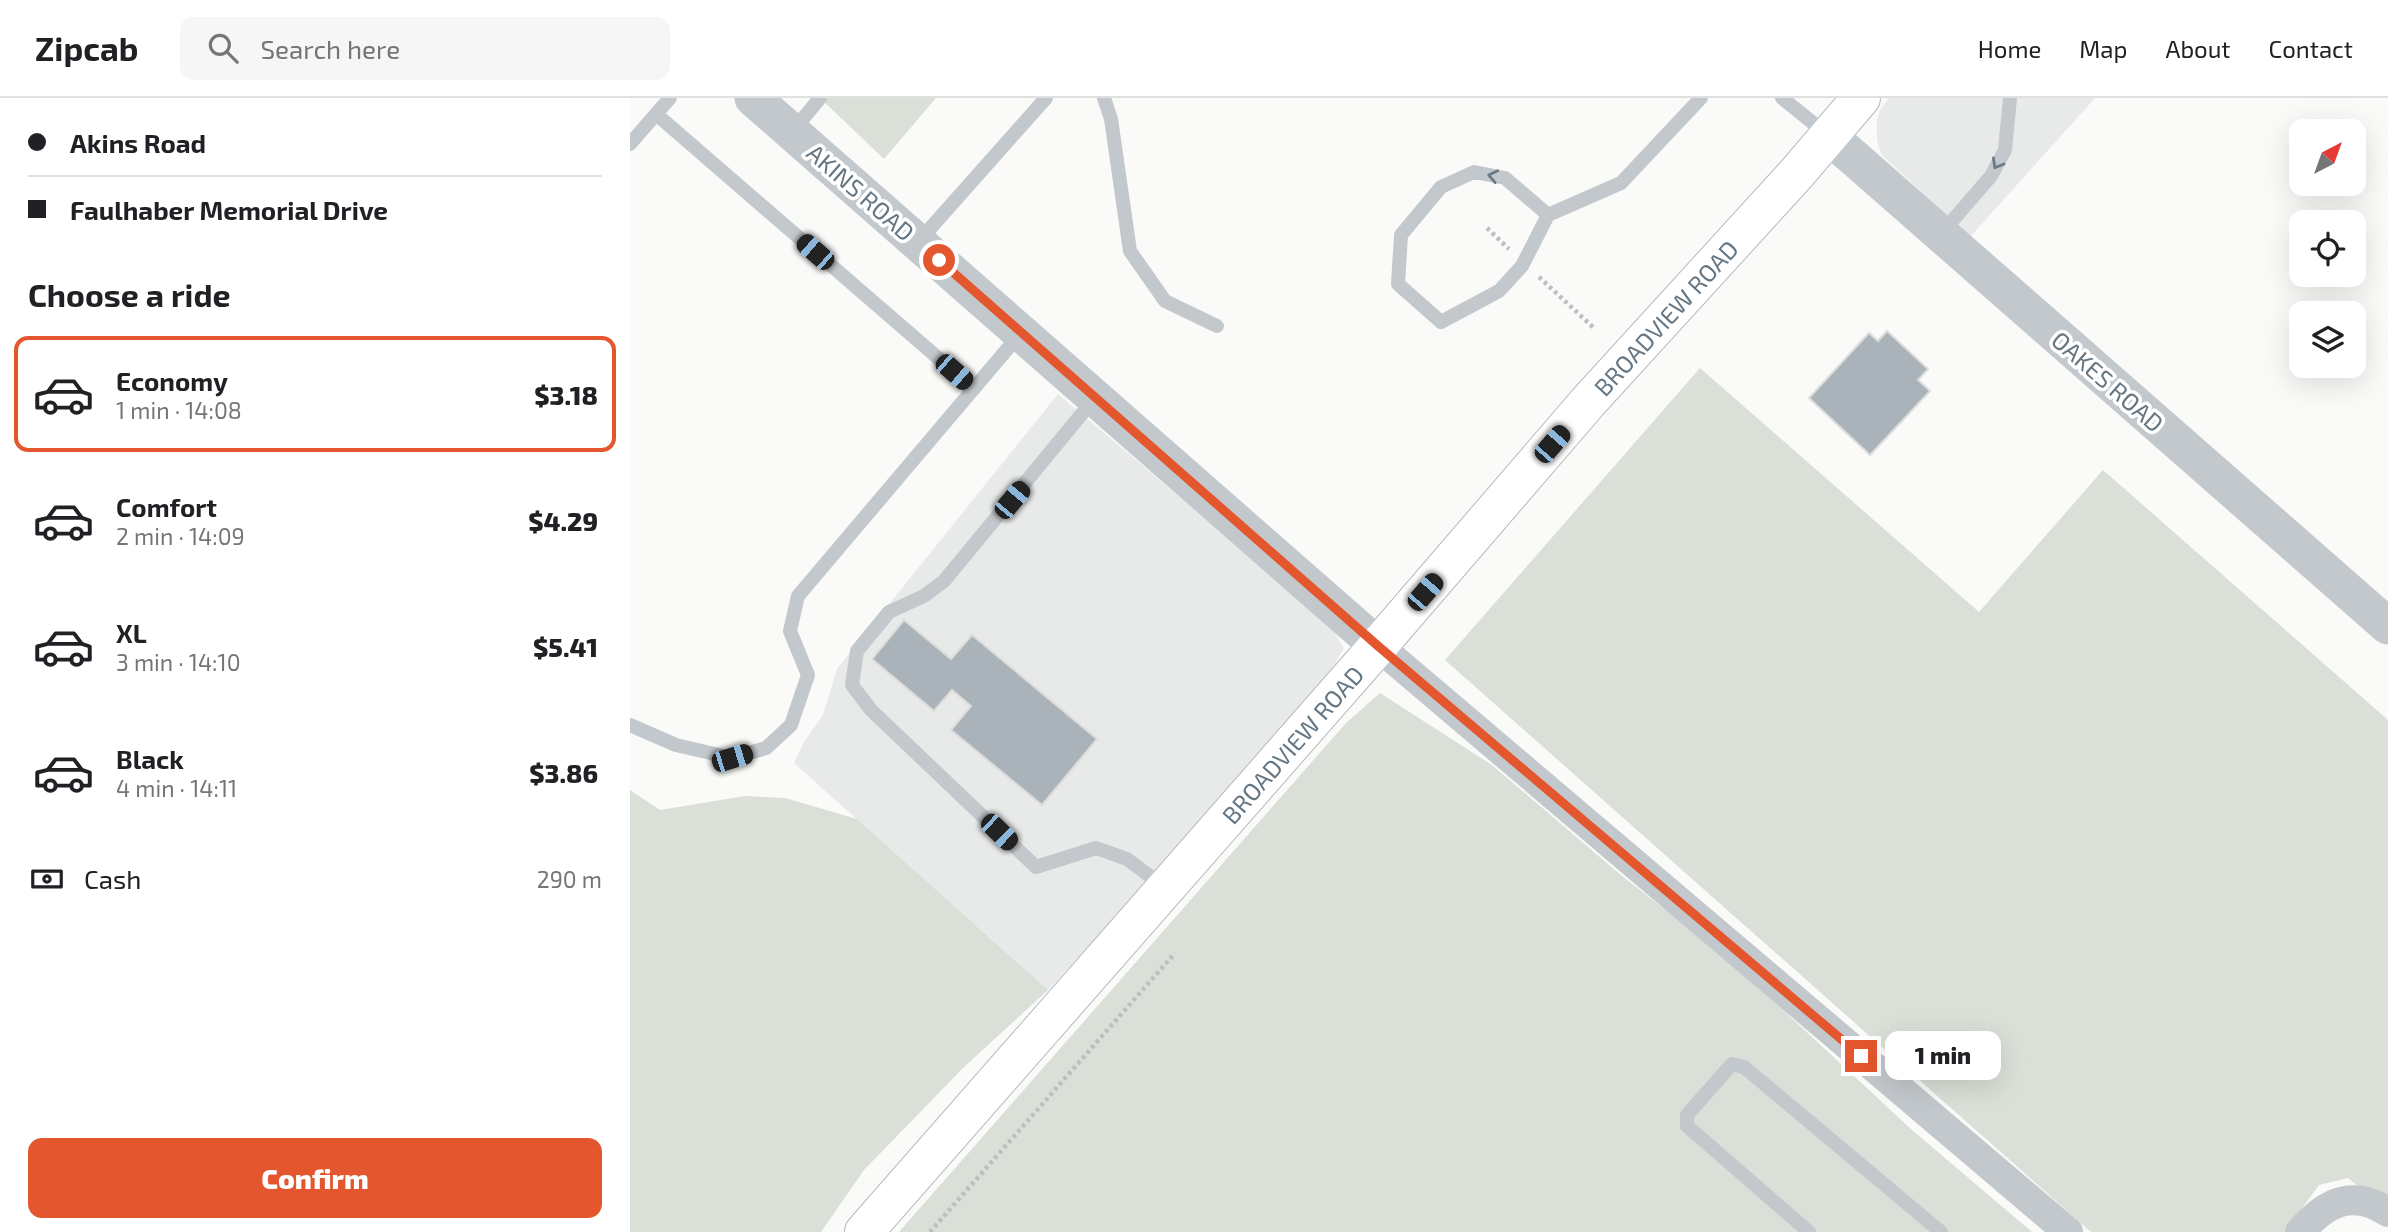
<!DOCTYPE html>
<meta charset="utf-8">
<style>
:root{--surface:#fff;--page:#f6f6f6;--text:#202124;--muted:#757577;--line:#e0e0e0;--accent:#e4572e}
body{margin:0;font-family:"Exo 2",sans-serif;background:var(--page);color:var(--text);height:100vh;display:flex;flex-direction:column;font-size:26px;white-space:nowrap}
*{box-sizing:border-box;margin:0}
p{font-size:23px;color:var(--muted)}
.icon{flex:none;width:38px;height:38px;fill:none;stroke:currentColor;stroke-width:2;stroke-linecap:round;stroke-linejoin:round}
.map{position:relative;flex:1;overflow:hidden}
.side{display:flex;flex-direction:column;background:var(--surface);width:630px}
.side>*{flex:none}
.top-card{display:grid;align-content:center;height:154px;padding:0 28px;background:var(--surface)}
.needle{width:46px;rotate:41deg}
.fabs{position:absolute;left:1659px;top:21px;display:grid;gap:14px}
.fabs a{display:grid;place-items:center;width:77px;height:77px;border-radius:14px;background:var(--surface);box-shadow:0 7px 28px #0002;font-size:35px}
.end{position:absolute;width:32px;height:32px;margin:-16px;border:9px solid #e4572e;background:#fff;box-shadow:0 0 0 4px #fff}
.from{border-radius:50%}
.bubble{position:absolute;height:49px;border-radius:14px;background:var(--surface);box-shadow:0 7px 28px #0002;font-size:23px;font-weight:800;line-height:49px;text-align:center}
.car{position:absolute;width:21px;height:42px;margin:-21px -10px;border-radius:9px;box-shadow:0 0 5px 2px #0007;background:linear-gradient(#222 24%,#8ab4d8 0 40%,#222 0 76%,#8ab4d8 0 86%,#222 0)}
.top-card b{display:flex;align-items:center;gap:24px;height:66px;font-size:26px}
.top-card b+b{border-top:2px solid var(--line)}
.top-card i{width:18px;height:18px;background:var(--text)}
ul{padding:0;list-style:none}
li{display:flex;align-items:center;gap:21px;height:116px;margin:0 14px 10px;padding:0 14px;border:4px solid transparent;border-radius:14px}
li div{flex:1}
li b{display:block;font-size:26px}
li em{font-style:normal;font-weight:800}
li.active{border-color:var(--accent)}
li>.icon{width:63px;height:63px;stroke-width:1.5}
h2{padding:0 28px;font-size:32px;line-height:84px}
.pay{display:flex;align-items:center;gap:18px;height:77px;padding:0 28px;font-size:26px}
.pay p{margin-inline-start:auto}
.cta{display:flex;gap:14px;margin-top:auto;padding:14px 28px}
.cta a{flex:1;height:80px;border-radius:14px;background:var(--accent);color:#fff;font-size:28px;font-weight:800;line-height:80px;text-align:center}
header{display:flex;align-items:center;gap:42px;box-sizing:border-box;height:98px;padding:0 35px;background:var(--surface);border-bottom:2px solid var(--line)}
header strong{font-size:33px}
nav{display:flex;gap:38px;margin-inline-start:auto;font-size:24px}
.search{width:490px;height:63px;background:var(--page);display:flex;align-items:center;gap:18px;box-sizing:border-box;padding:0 24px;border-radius:14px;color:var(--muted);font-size:26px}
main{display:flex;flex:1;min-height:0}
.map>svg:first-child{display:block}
.built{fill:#e8e9e9}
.green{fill:#dadfd7}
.building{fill:#aab3b9;stroke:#dcdcda;stroke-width:2}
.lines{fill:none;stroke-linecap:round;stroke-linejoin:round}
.primary-casing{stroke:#b5babe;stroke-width:40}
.path{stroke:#bbbfc2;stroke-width:4.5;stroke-dasharray:3.5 3.5;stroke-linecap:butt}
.service{stroke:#c3c8cc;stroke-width:14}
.minor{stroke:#c3c8cc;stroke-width:30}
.tertiary{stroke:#c3c8cc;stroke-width:37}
.primary{stroke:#fff;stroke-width:38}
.oneway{stroke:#6a7a87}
.route{stroke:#e4572e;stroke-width:9}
.labels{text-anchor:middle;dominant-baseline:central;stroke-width:7;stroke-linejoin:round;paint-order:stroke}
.street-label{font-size:24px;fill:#657683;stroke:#fff}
</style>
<header>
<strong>Zipcab</strong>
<div class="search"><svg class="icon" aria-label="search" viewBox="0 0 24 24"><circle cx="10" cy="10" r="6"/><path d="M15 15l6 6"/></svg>Search here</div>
<nav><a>Home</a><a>Map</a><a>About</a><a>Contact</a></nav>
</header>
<main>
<section class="side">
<div class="top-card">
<b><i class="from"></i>Akins Road</b>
<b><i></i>Faulhaber Memorial Drive</b>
</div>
<h2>Choose a ride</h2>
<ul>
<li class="active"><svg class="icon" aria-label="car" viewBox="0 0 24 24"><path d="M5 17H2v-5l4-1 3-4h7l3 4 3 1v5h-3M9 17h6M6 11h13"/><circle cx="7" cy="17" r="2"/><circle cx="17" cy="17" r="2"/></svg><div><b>Economy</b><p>1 min · 14:08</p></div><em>$3.18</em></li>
<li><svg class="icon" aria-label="car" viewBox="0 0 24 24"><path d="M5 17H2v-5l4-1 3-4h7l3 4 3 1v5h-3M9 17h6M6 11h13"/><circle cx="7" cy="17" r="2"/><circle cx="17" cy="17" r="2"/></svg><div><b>Comfort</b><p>2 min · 14:09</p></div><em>$4.29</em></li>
<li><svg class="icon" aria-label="car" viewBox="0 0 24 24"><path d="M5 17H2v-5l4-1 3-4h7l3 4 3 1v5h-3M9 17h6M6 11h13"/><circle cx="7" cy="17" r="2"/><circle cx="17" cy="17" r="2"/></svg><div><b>XL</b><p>3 min · 14:10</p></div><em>$5.41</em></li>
<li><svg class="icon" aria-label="car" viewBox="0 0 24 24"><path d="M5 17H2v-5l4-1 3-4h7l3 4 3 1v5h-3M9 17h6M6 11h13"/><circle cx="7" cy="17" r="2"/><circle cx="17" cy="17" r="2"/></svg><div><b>Black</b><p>4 min · 14:11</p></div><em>$3.86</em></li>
</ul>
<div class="pay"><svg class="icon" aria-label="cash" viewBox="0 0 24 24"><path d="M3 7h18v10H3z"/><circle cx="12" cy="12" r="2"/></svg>Cash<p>290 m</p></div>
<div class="cta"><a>Confirm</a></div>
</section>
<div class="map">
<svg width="1758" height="1134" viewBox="0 0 1758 1134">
<rect width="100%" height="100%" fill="#fafaf8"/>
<path class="built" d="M1259,0H1465L1340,139L1251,56L1247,42V22L1250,12Z
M428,296L670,501L704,534L714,550L693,586L560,739L418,892L164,665L174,644L193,617L207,571Z"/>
<path class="green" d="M190,0H306L254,61Z
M1070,270L1349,514L1473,372L1758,622V1112L1718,1080L1689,1087L1655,1134H1461L815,562Z
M750,595L862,667L992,778L1096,859L1282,1032L1402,1134H269L716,625Z
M0,692L30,712L115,698L155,700L227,721L418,892L333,970L234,1072L191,1134H0Z"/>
<path class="building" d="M1257,233L1298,271L1288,282L1300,293L1240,357L1179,300L1239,235L1248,243Z
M274,522L321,561L342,537L467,641L412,707L321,632L341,608L322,592L304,613L242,561Z"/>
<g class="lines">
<g class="primary-casing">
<g id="primary">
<path id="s1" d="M234,1134L748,548L958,304L1167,75L1231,0"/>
</g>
</g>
<path class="path" d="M857,130L879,151
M909,179L965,231
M300,1134L545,855"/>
<path class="service" d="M474,0L481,21L500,153L535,203L587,228
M1152,0L1198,37
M26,16L344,291
M162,34L190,0
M0,46L40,0
M918,117L875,80L844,74L811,89L771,137L768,186L811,224L869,193L892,168L918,117L991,85L1071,0
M1310,137L1361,78L1375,52L1380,0
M289,143L416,0
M464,301L314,483L294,498L259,514L227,553L222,587L241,612L406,769L466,750L497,761L533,788
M0,627L46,647L102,660L136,650L161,627L178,577L160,533L168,498L390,236
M1179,1134L1057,1028V1017L1102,966L1114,969L1311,1134"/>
<path class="minor" d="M748,548L1438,1134
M1670,1134C1696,1104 1722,1091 1758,1114"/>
<path class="tertiary" d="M123,0L748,548
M1199,38L1758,528"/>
<use href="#primary" class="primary"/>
</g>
<defs><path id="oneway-chevron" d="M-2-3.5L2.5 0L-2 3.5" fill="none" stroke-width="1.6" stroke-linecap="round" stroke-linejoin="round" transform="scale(1.75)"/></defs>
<g class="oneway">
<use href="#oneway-chevron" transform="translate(1367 66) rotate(120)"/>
<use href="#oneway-chevron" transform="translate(863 78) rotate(-168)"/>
</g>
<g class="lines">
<path class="route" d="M309,162L748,548L1231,958"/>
</g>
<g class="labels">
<g class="street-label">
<text transform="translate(231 94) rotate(41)">AKINS ROAD</text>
<text stroke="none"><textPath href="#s1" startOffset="1216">BROADVIEW ROAD</textPath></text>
<text transform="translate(1478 283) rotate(41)">OAKES ROAD</text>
<text stroke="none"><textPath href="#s1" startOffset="649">BROADVIEW ROAD</textPath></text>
</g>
</g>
</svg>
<div class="fabs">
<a><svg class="needle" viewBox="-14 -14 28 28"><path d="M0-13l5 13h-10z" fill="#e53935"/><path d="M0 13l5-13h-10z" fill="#757577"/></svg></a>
<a><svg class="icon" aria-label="locate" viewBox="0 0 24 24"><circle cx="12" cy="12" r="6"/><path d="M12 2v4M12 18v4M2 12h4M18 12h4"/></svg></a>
<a><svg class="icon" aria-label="layers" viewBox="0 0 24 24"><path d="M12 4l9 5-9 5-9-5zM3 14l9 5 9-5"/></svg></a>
</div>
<i class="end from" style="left:309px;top:162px"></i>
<i class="end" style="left:1231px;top:958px"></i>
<div class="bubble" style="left:1255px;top:933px;width:116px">1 min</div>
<i class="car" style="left:185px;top:154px;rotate:311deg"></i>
<i class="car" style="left:324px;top:274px;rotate:131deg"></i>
<i class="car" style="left:922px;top:346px;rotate:41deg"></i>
<i class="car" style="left:382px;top:402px;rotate:40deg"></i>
<i class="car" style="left:795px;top:494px;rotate:41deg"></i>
<i class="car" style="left:102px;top:660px;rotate:73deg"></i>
<i class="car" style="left:369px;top:734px;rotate:134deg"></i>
</div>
</main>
